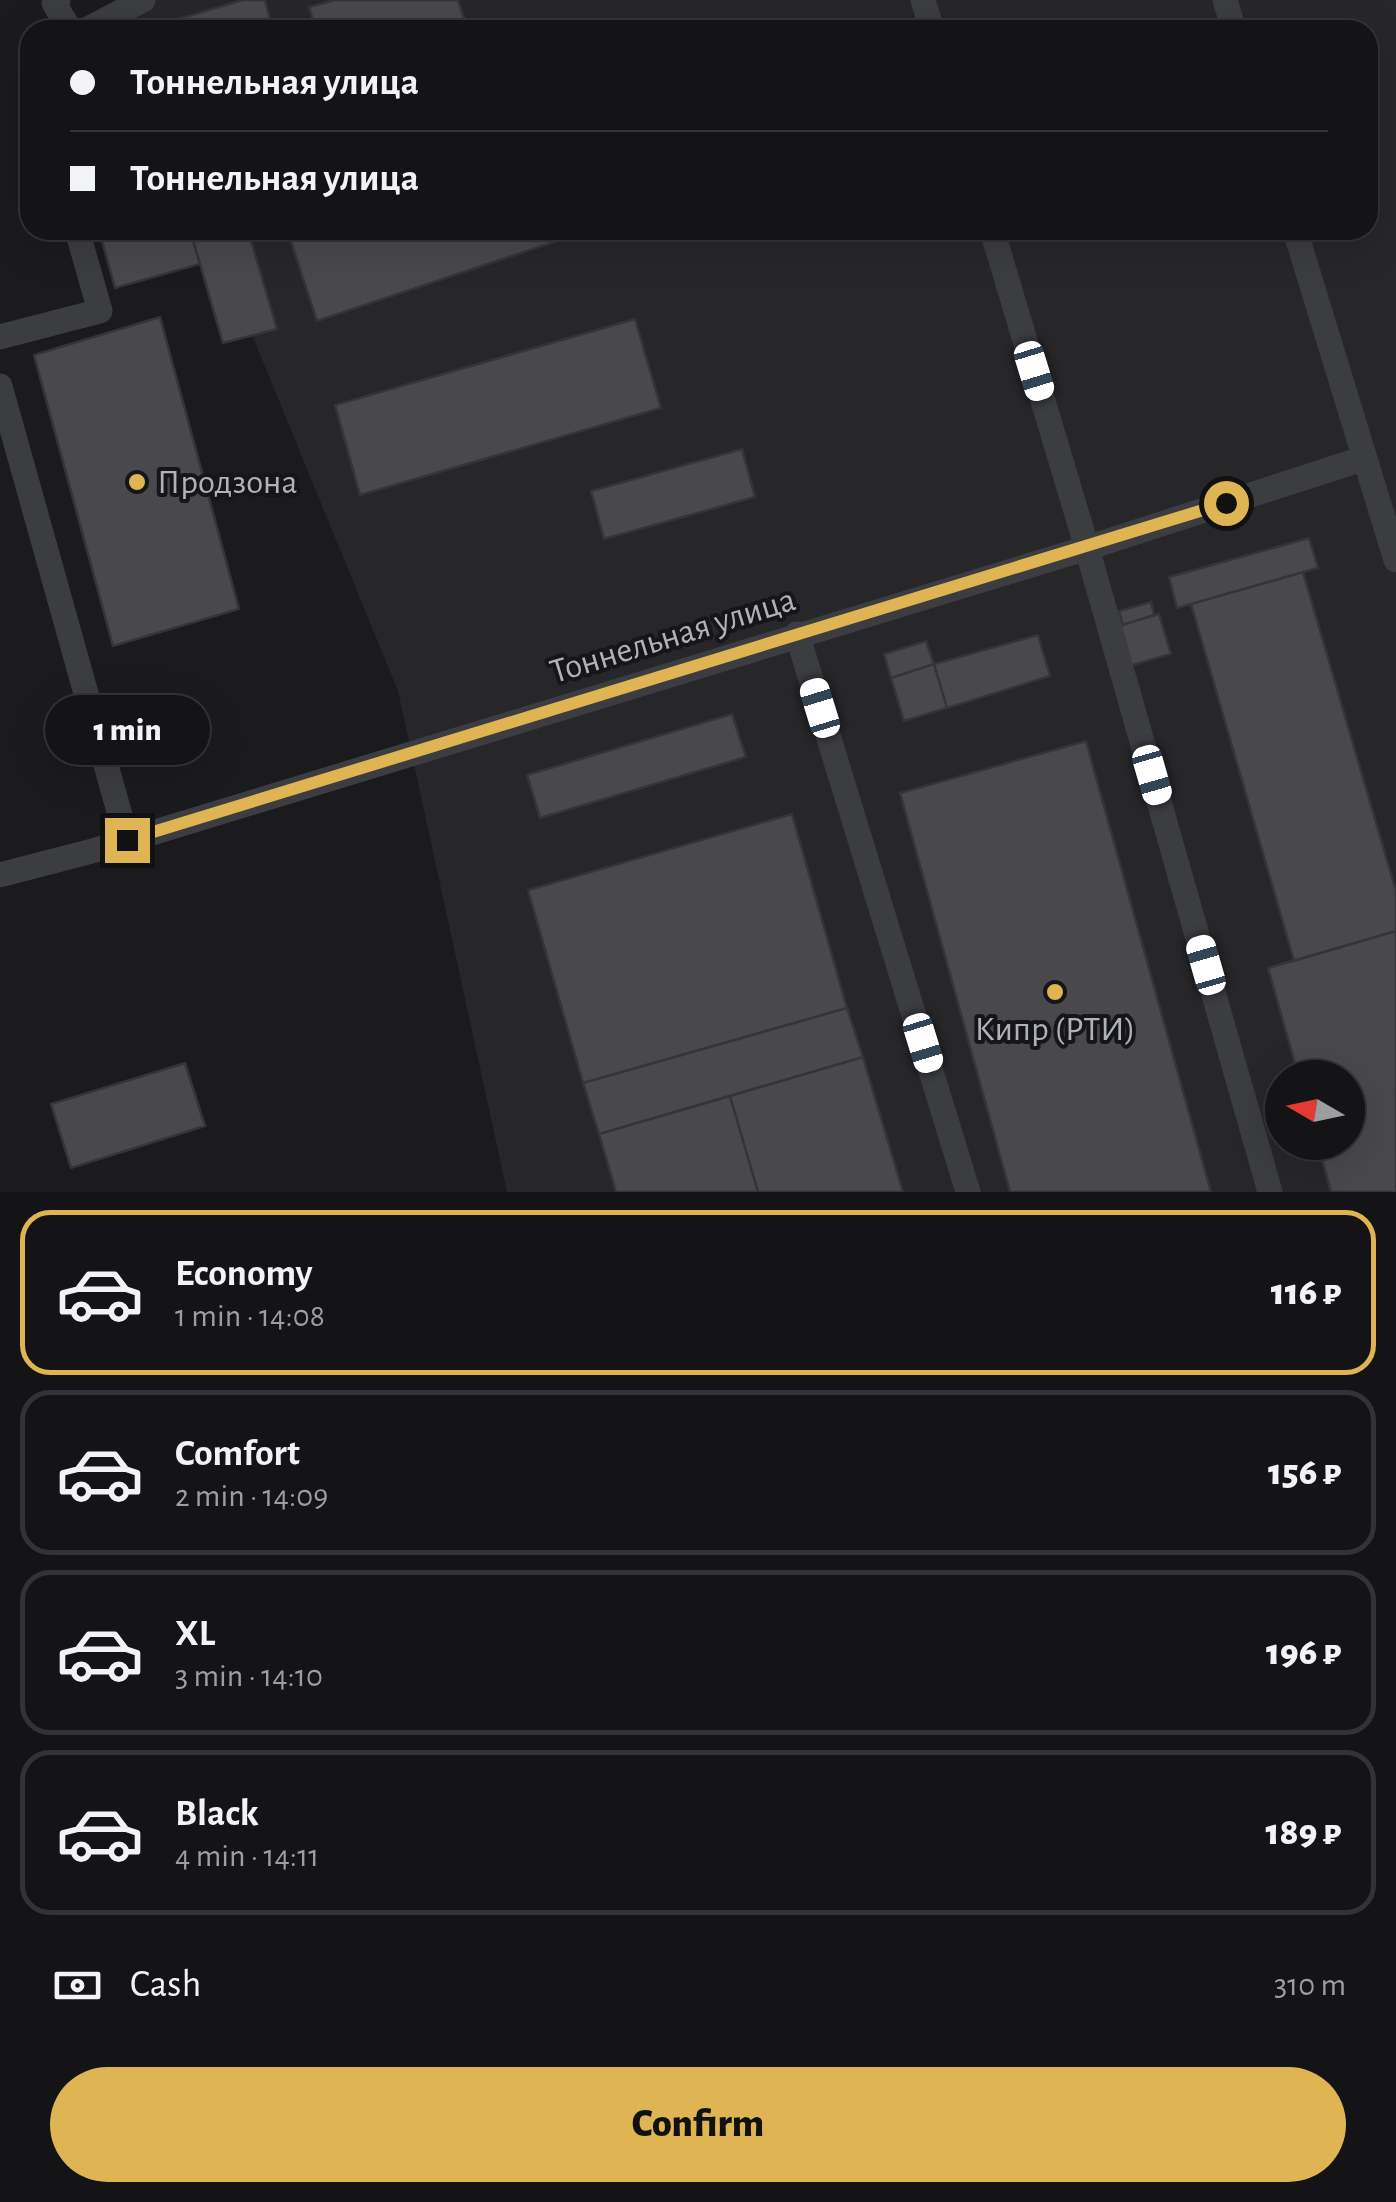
<!DOCTYPE html>
<meta charset="utf-8">
<style>
:root{--surface:#141416;--page:#212123;--text:#f1f3f6;--muted:#9d9ea1;--line:#333335;--accent:#deb552}
body{margin:0;font-family:"Alegreya Sans",sans-serif;background:var(--page);color:var(--text);height:100vh;display:flex;flex-direction:column;font-size:38px;white-space:nowrap}
*{box-sizing:border-box;margin:0}
p{font-size:32px;color:var(--muted)}
.icon{flex:none;width:55px;height:55px;fill:none;stroke:currentColor;stroke-width:2;stroke-linecap:round;stroke-linejoin:round}
.map{position:relative;height:1192px;overflow:hidden}
.side{display:flex;flex-direction:column;background:var(--surface);flex:1}
.side>*{flex:none}
.top-card{position:absolute;left:20px;top:20px;width:1358px;height:220px;border-radius:30px;box-shadow:0 10px 40px #0002,0 0 0 2px var(--line);display:grid;align-content:center;height:220px;padding:0 50px;background:var(--surface)}
.needle{width:65px;rotate:279deg}
.tools{position:absolute;left:1265px;top:1060px;display:grid;gap:20px}
.tools a{display:grid;place-items:center;width:100px;height:100px;border-radius:50%;background:var(--surface);box-shadow:0 10px 40px #0002,0 0 0 2px var(--line);font-size:50px}
.end{position:absolute;width:45px;height:45px;margin:-22px;border:12px solid #deb552;background:#111;box-shadow:0 0 0 5px #111}
.from{border-radius:50%}
.bubble{position:absolute;height:70px;border-radius:35px;background:var(--surface);box-shadow:0 10px 40px #0002,0 0 0 2px var(--line);font-size:32px;font-weight:800;line-height:70px;text-align:center}
.car{position:absolute;width:30px;height:60px;margin:-30px -15px;border-radius:12px;box-shadow:0 0 8px 2px #0007;background:linear-gradient(#fff 24%,#345 0 40%,#fff 0 76%,#345 0 86%,#fff 0)}
.top-card b{display:flex;align-items:center;gap:35px;height:95px;font-size:38px}
.top-card b+b{border-top:2px solid var(--line)}
.top-card i{width:25px;height:25px;background:var(--text)}
ul{padding:18px 0 0;list-style:none}
li{display:flex;align-items:center;gap:30px;height:165px;margin:0 20px 15px;padding:0 30px;border:5px solid var(--line);border-radius:30px}
li div{flex:1}
li b{display:block;font-size:38px}
li em{font-style:normal;font-weight:800}
li.selected{border-color:var(--accent)}
li>.icon{width:90px;height:90px;stroke-width:1.5}
.pay{display:flex;align-items:center;gap:25px;height:110px;padding:0 50px;font-size:38px}
.pay p{margin-inline-start:auto}
.cta{display:flex;gap:20px;margin-top:auto;padding:20px 50px}
.cta a{flex:1;height:115px;border-radius:60px;background:var(--accent);color:#111;font-size:40px;font-weight:800;line-height:115px;text-align:center}
.map>svg:first-child{display:block}
.built{fill:#27272a;fill-rule:evenodd}
.building{fill:#48484d;stroke:#353539;stroke-width:2.5}
.lines{fill:none;stroke-linecap:round;stroke-linejoin:round}
.minor{stroke:#3c3d41;stroke-width:25}
.route{stroke:#deb552;stroke-width:12}
.poi-dot{fill:#deb552;stroke:#161618;stroke-width:4}
.labels{text-anchor:middle;dominant-baseline:central;stroke-width:8;stroke-linejoin:round;paint-order:stroke}
.poi-label{font-size:35px;fill:#afb2bb;stroke:#161618;text-anchor:start}
.street-label{font-size:35px;fill:#afb2bb;stroke:#161618}
</style>
<div class="map">
<svg width="1396" height="1192" viewBox="0 0 1396 1192">
<rect width="100%" height="100%" fill="#1b1b1d"/>
<path class="built" d="M116,0H1396V1192H507L398,691L209,230H1368V30H128ZM1282,1078H1348V1142H1282Z"/>
<path class="building" d="M243,0H265L273,30H173L171,21Z
M335,0H458L468,30H316L309,7Z
M99,230H190L200,264L115,288Z
M190,230H248L277,329L223,343Z
M287,230H590L317,321Z
M160,317L239,609L113,646L34,355Z
M635,319L661,408L360,495L335,405Z
M742,449L755,497L604,539L591,491Z
M1309,538L1318,568L1177,608L1169,577Z
M1303,572L1396,891V931L1294,961L1191,604Z
M1151,602L1154,615L1123,625L1119,611Z
M1159,614L1171,654L1129,666L1118,626Z
M1038,635L1050,676L947,708L934,664Z
M926,641L934,664L891,678L884,654Z
M934,664L947,708L904,721L891,678Z
M732,714L746,757L540,818L527,775Z
M1086,741L1211,1192H1010L900,793Z
M792,814L847,1008L583,1083L528,890Z
M1396,931V1192H1331L1317,1142H1348V1078H1299L1268,968Z
M847,1008L863,1057L599,1134L583,1083Z
M863,1057L903,1192H758L730,1096Z
M185,1063L205,1126L71,1168L51,1104Z
M730,1096L758,1192H616L599,1134Z"/>
<g class="lines">
<path class="minor" d="M58,0L54,3L70,30
M923,0L932,30
M1225,0L1234,30
M86,30L143,0
M992,230L1087,548L1270,1192
M1295,230L1396,560
M0,337L100,311L77,230
M0,386L127,840
M797,634L968,1192
M0,875L96,850L1087,548L1365,458"/>
</g>
<g class="lines">
<path class="route" d="M127,840L1226,503"/>
</g>
<g class="poi-dot">
<circle cx="137" cy="482" r="10"/>
<circle cx="1055" cy="992" r="10"/>
</g>
<g class="labels">
<g class="poi-label">
<text x="157" y="482">Продзона</text>
<text x="1055" y="1029" text-anchor="middle">Кипр (РТИ)</text>
</g>
<g class="street-label">
<text transform="translate(673 636) rotate(-17)">Тоннельная улица</text>
</g>
</g>
</svg>
<div class="tools">
<a><svg class="needle" viewBox="-14 -14 28 28"><path d="M0-13l5 13h-10z" fill="#e53935"/><path d="M0 13l5-13h-10z" fill="#9d9ea1"/></svg></a>
</div>
<i class="end from" style="left:1226px;top:503px"></i>
<i class="end" style="left:127px;top:840px"></i>
<div class="bubble" style="left:45px;top:695px;width:165px">1 min</div>
<i class="car" style="left:1034px;top:371px;rotate:163deg"></i>
<i class="car" style="left:820px;top:708px;rotate:343deg"></i>
<i class="car" style="left:1152px;top:775px;rotate:164deg"></i>
<i class="car" style="left:1206px;top:965px;rotate:344deg"></i>
<i class="car" style="left:923px;top:1043px;rotate:163deg"></i>
<div class="top-card">
<b><i class="from"></i>Тоннельная улица</b>
<b><i></i>Тоннельная улица</b>
</div>
</div>
<section class="side">
<ul>
<li class="selected"><svg class="icon" aria-label="car" viewBox="0 0 24 24"><path d="M5 17H2v-5l4-1 3-4h7l3 4 3 1v5h-3M9 17h6M6 11h13"/><circle cx="7" cy="17" r="2"/><circle cx="17" cy="17" r="2"/></svg><div><b>Economy</b><p>1 min · 14:08</p></div><em>116 ₽</em></li>
<li><svg class="icon" aria-label="car" viewBox="0 0 24 24"><path d="M5 17H2v-5l4-1 3-4h7l3 4 3 1v5h-3M9 17h6M6 11h13"/><circle cx="7" cy="17" r="2"/><circle cx="17" cy="17" r="2"/></svg><div><b>Comfort</b><p>2 min · 14:09</p></div><em>156 ₽</em></li>
<li><svg class="icon" aria-label="car" viewBox="0 0 24 24"><path d="M5 17H2v-5l4-1 3-4h7l3 4 3 1v5h-3M9 17h6M6 11h13"/><circle cx="7" cy="17" r="2"/><circle cx="17" cy="17" r="2"/></svg><div><b>XL</b><p>3 min · 14:10</p></div><em>196 ₽</em></li>
<li><svg class="icon" aria-label="car" viewBox="0 0 24 24"><path d="M5 17H2v-5l4-1 3-4h7l3 4 3 1v5h-3M9 17h6M6 11h13"/><circle cx="7" cy="17" r="2"/><circle cx="17" cy="17" r="2"/></svg><div><b>Black</b><p>4 min · 14:11</p></div><em>189 ₽</em></li>
</ul>
<div class="pay"><svg class="icon" aria-label="cash" viewBox="0 0 24 24"><path d="M3 7h18v10H3z"/><circle cx="12" cy="12" r="2"/></svg>Cash<p>310 m</p></div>
<div class="cta"><a>Confirm</a></div>
</section>
